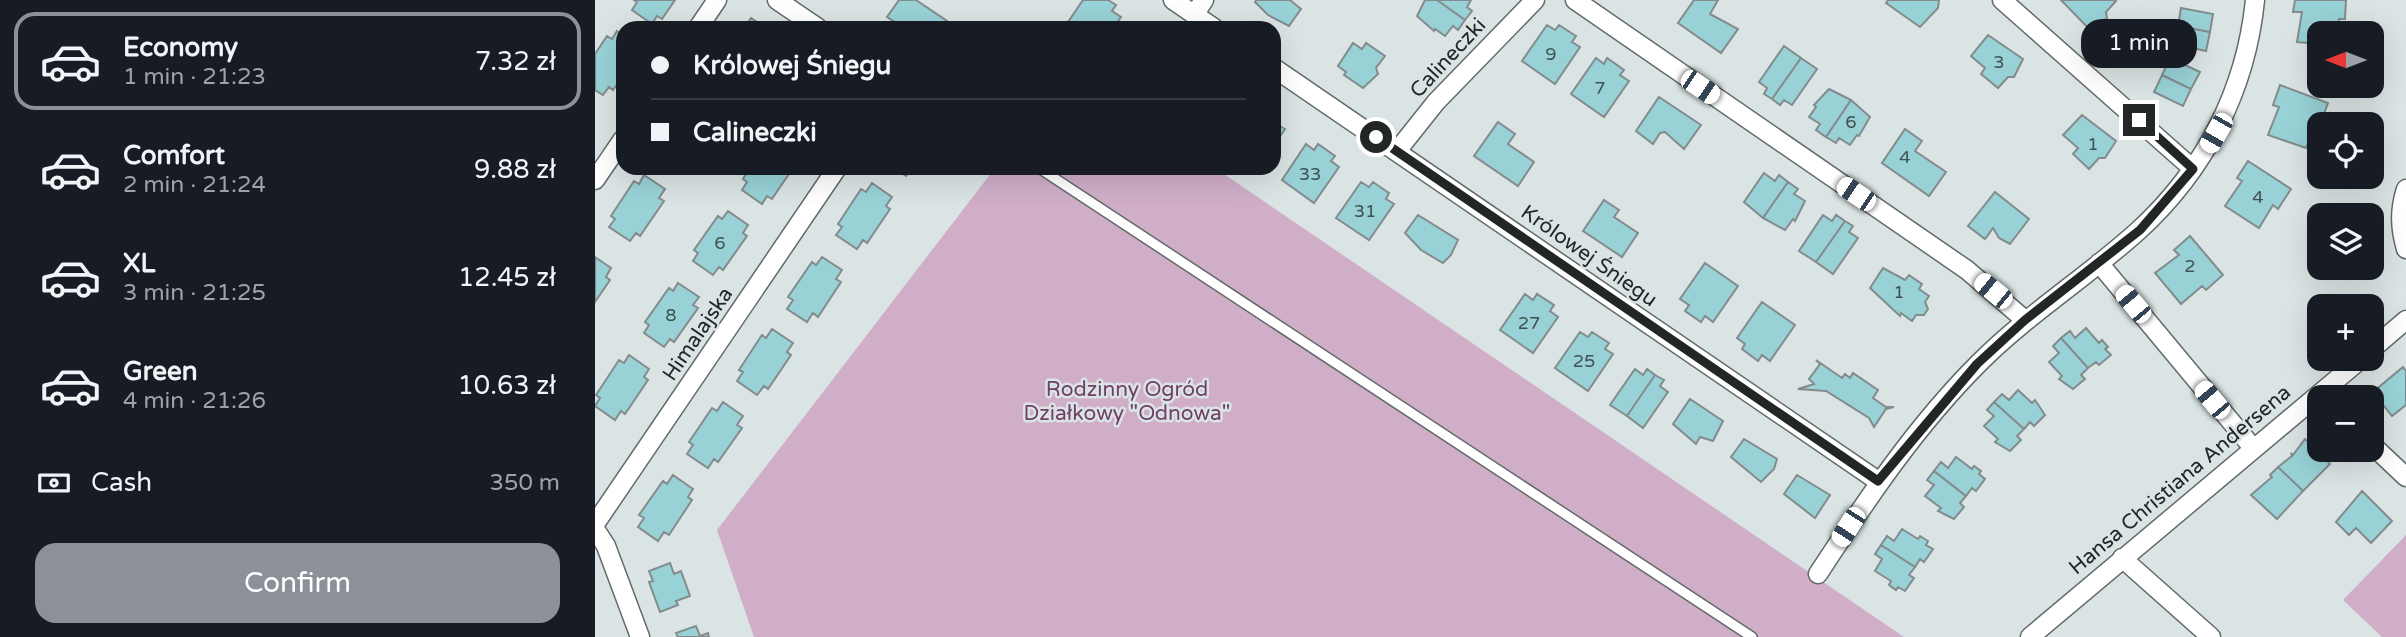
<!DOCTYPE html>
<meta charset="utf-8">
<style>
:root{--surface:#171b24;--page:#242831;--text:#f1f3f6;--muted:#9ea1a6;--line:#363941;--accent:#8c9099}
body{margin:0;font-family:"Varela Round",sans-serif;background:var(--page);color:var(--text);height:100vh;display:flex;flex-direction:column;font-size:26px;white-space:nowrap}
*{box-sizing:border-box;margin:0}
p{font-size:23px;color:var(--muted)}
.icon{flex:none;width:38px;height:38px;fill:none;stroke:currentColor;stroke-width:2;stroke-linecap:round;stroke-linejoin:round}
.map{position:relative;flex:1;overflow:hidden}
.side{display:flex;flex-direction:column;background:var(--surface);width:595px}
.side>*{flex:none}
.banner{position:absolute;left:21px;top:21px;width:665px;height:154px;border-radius:21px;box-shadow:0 7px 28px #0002;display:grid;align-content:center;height:154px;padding:0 35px;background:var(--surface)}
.needle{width:46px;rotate:270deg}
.controls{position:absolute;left:1712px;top:21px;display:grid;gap:14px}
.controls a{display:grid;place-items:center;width:77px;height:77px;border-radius:14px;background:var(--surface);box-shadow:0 7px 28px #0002;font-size:35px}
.end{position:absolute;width:32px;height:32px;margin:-16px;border:9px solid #232627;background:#fff;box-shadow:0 0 0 4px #fff}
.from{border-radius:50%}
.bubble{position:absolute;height:49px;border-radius:21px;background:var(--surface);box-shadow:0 7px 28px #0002;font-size:23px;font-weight:600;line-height:49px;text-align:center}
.car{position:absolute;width:21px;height:42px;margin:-21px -10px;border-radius:9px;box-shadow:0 0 5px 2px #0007;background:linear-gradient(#fff 24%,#345 0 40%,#fff 0 76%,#345 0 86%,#fff 0)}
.banner b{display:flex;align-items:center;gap:24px;height:66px;font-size:26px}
.banner b+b{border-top:2px solid var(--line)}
.banner i{width:18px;height:18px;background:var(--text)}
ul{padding:12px 0 0;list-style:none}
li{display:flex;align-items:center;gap:21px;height:98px;margin:0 14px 10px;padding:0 21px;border:4px solid transparent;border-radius:21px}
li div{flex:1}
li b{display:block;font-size:26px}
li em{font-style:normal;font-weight:600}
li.selected{border-color:var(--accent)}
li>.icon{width:63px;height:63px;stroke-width:1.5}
.pay{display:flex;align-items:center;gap:18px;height:77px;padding:0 35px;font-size:26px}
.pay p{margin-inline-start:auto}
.button{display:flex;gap:14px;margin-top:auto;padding:14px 35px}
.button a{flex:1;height:80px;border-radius:21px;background:var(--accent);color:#fff;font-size:28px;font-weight:600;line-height:80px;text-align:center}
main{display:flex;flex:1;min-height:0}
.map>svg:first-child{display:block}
.green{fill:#d0aec8}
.building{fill:#98d2d7;stroke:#838b8c;stroke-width:2}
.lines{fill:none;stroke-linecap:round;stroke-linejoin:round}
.lane-casing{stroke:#626a6a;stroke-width:12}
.street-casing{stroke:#626a6a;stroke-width:21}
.lane{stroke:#fff;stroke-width:9}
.street{stroke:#fff;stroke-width:18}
.route{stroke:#232627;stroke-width:9}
.labels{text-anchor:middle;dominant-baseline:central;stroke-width:5;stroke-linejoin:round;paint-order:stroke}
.number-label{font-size:18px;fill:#405153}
.street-label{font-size:21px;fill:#232627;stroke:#dbe4e4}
.park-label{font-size:21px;fill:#713f68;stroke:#dbe4e4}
</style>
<main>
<section class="side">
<ul>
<li class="selected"><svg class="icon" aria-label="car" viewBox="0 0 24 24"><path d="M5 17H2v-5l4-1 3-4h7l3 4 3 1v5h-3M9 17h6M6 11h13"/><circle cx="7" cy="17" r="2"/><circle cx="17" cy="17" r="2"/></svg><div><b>Economy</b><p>1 min · 21:23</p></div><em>7.32 zł</em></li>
<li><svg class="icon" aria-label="car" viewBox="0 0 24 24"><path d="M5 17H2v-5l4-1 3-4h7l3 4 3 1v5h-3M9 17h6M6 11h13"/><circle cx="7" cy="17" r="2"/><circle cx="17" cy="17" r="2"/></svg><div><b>Comfort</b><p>2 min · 21:24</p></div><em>9.88 zł</em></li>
<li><svg class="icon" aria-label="car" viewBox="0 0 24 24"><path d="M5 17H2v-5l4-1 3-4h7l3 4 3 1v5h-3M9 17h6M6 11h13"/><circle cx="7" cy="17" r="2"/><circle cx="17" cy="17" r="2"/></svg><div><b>XL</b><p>3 min · 21:25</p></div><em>12.45 zł</em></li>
<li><svg class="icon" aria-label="car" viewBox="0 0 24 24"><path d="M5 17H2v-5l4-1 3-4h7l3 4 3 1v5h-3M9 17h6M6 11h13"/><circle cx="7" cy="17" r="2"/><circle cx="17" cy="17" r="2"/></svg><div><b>Green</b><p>4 min · 21:26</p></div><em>10.63 zł</em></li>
</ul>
<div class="pay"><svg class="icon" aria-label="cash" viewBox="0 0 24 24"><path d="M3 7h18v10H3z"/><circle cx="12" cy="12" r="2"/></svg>Cash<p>350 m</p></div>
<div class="button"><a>Confirm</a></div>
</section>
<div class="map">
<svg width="1811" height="637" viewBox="0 0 1811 637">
<rect width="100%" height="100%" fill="#dbe4e4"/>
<path class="green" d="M400,168H620L1309,637H159L122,530Z
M1811,535V637H1787L1748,600Z"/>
<path class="building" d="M39,0H80L67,19L62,16L57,24L37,10L42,2Z
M304,0H321L352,21L350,26L353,28H300L301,23L292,17Z
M488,0H513L521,5L517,11L526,17L518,28H469Z
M661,0H695L706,9L694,26L673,15L660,2Z
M830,0H842L870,20L863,30L858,26L850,36L840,29L839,31L822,16Z
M842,0H876L872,7L877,11L870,20Z
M1099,0H1123L1115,14L1143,29L1126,53L1083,23Z
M1293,0H1344L1343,8L1325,27L1291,3Z
M1466,0H1519L1521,1L1511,12L1512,18L1495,30Z
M1700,0H1751L1750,19H1744L1743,33H1724V44L1702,42L1707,12H1698Z
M1586,8L1618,14L1615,32L1583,26Z
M156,18L171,28H143L146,24L150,27Z
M952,25L960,30L964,25L981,36L977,42L985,47L960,84L927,61Z
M1583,26L1615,32L1611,51L1579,44Z
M22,31L28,35V76L18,90L14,87L8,95L0,90V54L12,36L17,39Z
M1393,35L1428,59L1419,77H1413L1403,88L1386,74L1390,68L1376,56Z
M758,43L767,49L771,43L790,56L781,68L783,74L768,88L749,75L751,72L743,66Z
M1189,46L1206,58L1177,99L1169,94L1172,88L1164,82Z
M1001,58L1009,64L1012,58L1029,70L1025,75L1034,81L1009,117L976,94Z
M1206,58L1222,69L1197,105L1189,100L1185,105L1177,99Z
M1575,58L1605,72L1596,89L1567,75Z
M1567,75L1596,89L1588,106L1559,92Z
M1685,85L1733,103L1725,124L1720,123L1711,148L1673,135L1684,107L1678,105Z
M1234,89L1256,100L1231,137L1221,130L1225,124L1214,117L1221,107L1219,105Z
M1064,97L1106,125L1089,149L1070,132L1065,133L1058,144L1041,131Z
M1256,100L1275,117L1264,136L1262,135L1255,145L1244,138L1241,143L1231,137Z
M679,114L685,118L681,124L690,129L679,145Z
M1487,115L1521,141L1510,158H1504L1494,169L1478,154L1483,148L1468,135Z
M903,122L920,134L913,144L939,162L923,186L879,156Z
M1310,129L1327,141L1320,151L1351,172L1334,196L1287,163Z
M711,144L719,150L723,144L740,156L736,161L744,167L719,203L687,180Z
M1653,161L1696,189L1683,209L1678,205L1664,228L1630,206L1647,181L1642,178Z
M155,168H198L177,199L172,196L167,204L147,190L152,182L148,179Z
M299,168H317L311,176Z
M1169,173L1180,181L1184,175L1193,182L1168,218L1149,202Z
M49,175L70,189L64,198L69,201L45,236L41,233L35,241L14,227L20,219L16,216L39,181L44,184Z
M766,182L774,187L778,182L794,193L791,199L799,204L774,240L741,218Z
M1193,182L1203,189L1199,194L1210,201L1200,221L1198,219L1190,230L1168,218Z
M277,183L297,197L291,206L295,209L272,243L268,240L262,249L241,235L247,227L243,224L266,189L271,192Z
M1400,192L1434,219L1415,244L1404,238L1398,228L1390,239L1373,226Z
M1009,200L1024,210L1019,217L1043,233L1027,257L988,231Z
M133,211L153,225L148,233L152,236L128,270L124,267L118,275L98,261L103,253L99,250L123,216L127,219Z
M823,215L863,240L856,255L848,263L826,250L810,233Z
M1228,215L1237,221L1241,215L1250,221L1221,262L1204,251Z
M1250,221L1258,226L1254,232L1263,238L1238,274L1221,262Z
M1595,236L1628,275L1611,290L1607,286L1586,304L1560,273L1584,255L1579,250Z
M0,257L16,268L11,277L15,280L0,302Z
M227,257L247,270L241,279L246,282L223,317L218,313L212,322L192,309L198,300L193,297L217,262L221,265Z
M1110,263L1143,286L1118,322L1110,316L1106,322L1090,311L1094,305L1085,299Z
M1288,268L1310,280L1314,275L1327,284L1324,289L1334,296L1330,302L1333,309L1329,315H1321L1317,321L1306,313L1305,316L1275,288Z
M83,283L104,297L98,305L103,308L79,342L75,339L69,347L49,333L54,325L50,322L74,288L78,291Z
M930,294L938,300L942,294L959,305L955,311L963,317L938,353L905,330Z
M1167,302L1200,325L1175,361L1167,355L1163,361L1147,349L1150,344L1142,338Z
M1491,328L1504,343L1507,340L1513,347L1510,349L1516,355L1504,365L1501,362L1493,368L1466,338L1475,331L1480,338Z
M177,329L198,343L192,352L196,355L173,389L169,386L162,395L142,381L148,372L144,370L167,335L171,338Z
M985,332L993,337L997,332L1014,343L1010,349L1018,354L993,391L960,368Z
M1466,338L1493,368L1486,375L1490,379L1478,389L1464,379L1467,376L1454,362L1464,353L1458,346Z
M34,355L54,369L49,377L53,380L30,414L26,411L20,420L0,406L5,398L1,395L24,360L29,363Z
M1221,360L1247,378L1250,374L1255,378L1258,373L1283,390L1278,398L1291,407H1299L1291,409L1279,427L1274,418L1231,391L1203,389L1219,384L1214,379L1225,364Z
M1808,367L1811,371V405L1797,416L1778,392Z
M1040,369L1048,375L1052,369L1060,375L1032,416L1015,405Z
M1060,375L1069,380L1065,386L1073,392L1048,428L1032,416Z
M1423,390L1437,403L1440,400L1450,415L1439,426L1435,422L1429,429L1399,402L1407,394L1414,400Z
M1095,399L1128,421L1118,441L1105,437L1101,444L1078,424Z
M128,402L148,416L142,425L147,428L123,462L119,459L113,468L92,454L98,445L94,442L117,408L122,411Z
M1399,402L1429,429L1422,436L1426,440L1415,451L1400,442L1403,439L1389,426L1399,416L1392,410Z
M1149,439L1182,459L1179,469L1166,482L1136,457Z
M1710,439L1735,464L1708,491L1683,467L1697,456L1696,453L1698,455Z
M1361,457L1377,469L1379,466L1386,471L1384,474L1390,479L1381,491L1377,488L1371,496L1339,471L1346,462L1353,468Z
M1683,467L1708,491L1682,519L1656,495L1677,477L1675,475Z
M1339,471L1371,496L1365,503L1369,507L1359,519L1343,511L1346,508L1330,496L1339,485L1332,480Z
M78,475L98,489L93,497L97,500L74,535L69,532L63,541L43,527L49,518L44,515L68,481L72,484Z
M1202,475L1235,495L1220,518L1189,494Z
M1767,491L1797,521L1776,543L1761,528L1754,535L1741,522Z
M1307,529L1323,539L1325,536L1333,541L1331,545L1338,549L1329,562L1325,559L1320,567L1286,545L1292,536L1299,541Z
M1286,545L1320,567L1314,575L1319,578L1310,591L1303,587L1301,590L1294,585L1296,581L1280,571L1287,559L1280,554Z
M75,563L79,574L86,571L95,596L81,601L83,605L65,612L54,582L58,581L54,571Z
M101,626L105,636L113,633L114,637H83L81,633Z"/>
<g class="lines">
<g class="lane-casing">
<path id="lane" d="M444,168L1157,637"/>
</g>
<g class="street-casing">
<path id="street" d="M182,0L223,28
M578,0L619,28
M980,0L1372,270L1430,320
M1407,0L1598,169
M599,15L609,0
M103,28L122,0
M679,68L1283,481
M802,151L841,102L940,0
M0,180L28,139
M1811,189C1804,211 1805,228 1811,249
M1504,263L1658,448
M1776,350L1811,320
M1776,444L1811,477
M0,524L242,168
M0,529L11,546L45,637
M1527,558L1616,637
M1223,574C1272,499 1321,426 1384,363C1433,314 1492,277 1543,231C1610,170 1651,90 1660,0
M1435,637L1766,359"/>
</g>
<use href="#lane" class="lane"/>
<use href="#street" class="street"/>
</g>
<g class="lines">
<path class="route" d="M781,137L1283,481L1382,364L1430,320L1545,230L1598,169L1544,120"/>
</g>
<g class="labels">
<g class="number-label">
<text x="956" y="54">9</text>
<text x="1404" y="62">3</text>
<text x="1005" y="88">7</text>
<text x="1256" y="122">6</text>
<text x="1498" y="144">1</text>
<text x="1310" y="157">4</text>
<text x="715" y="174">33</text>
<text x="1663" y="197">4</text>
<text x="770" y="211">31</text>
<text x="125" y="243">6</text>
<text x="1595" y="266">2</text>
<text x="1304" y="292">1</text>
<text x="76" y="315">8</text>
<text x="934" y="323">27</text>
<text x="989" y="361">25</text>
</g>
<g class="street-label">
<text transform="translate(853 58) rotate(-47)">Calineczki</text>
<text transform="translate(994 256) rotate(35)">Królowej Śniegu</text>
<text transform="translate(103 334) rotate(-56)">Himalajska</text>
<text transform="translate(1585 480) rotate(-40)">Hansa Christiana Andersena</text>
</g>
<g class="park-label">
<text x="532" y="389">Rodzinny Ogród<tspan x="532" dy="24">Działkowy "Odnowa"</tspan></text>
</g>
</g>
</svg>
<div class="controls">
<a><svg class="needle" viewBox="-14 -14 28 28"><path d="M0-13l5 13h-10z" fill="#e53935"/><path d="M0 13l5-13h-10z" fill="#9ea1a6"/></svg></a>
<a><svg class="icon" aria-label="locate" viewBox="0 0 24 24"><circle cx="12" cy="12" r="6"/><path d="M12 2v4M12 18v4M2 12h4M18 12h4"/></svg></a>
<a><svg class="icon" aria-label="layers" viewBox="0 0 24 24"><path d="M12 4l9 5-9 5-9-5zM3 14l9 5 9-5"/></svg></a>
<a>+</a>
<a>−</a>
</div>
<i class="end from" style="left:781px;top:137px"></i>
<i class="end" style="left:1544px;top:120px"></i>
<div class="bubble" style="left:1486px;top:19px;width:116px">1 min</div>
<i class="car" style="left:1105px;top:87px;rotate:124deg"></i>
<i class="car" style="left:1621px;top:133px;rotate:210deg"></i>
<i class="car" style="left:1261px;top:194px;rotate:304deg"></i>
<i class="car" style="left:1398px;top:291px;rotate:309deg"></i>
<i class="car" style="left:1538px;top:304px;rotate:320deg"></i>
<i class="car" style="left:1617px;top:400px;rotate:320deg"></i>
<i class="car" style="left:1253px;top:527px;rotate:213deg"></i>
<div class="banner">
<b><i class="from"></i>Królowej Śniegu</b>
<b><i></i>Calineczki</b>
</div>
</div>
</main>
